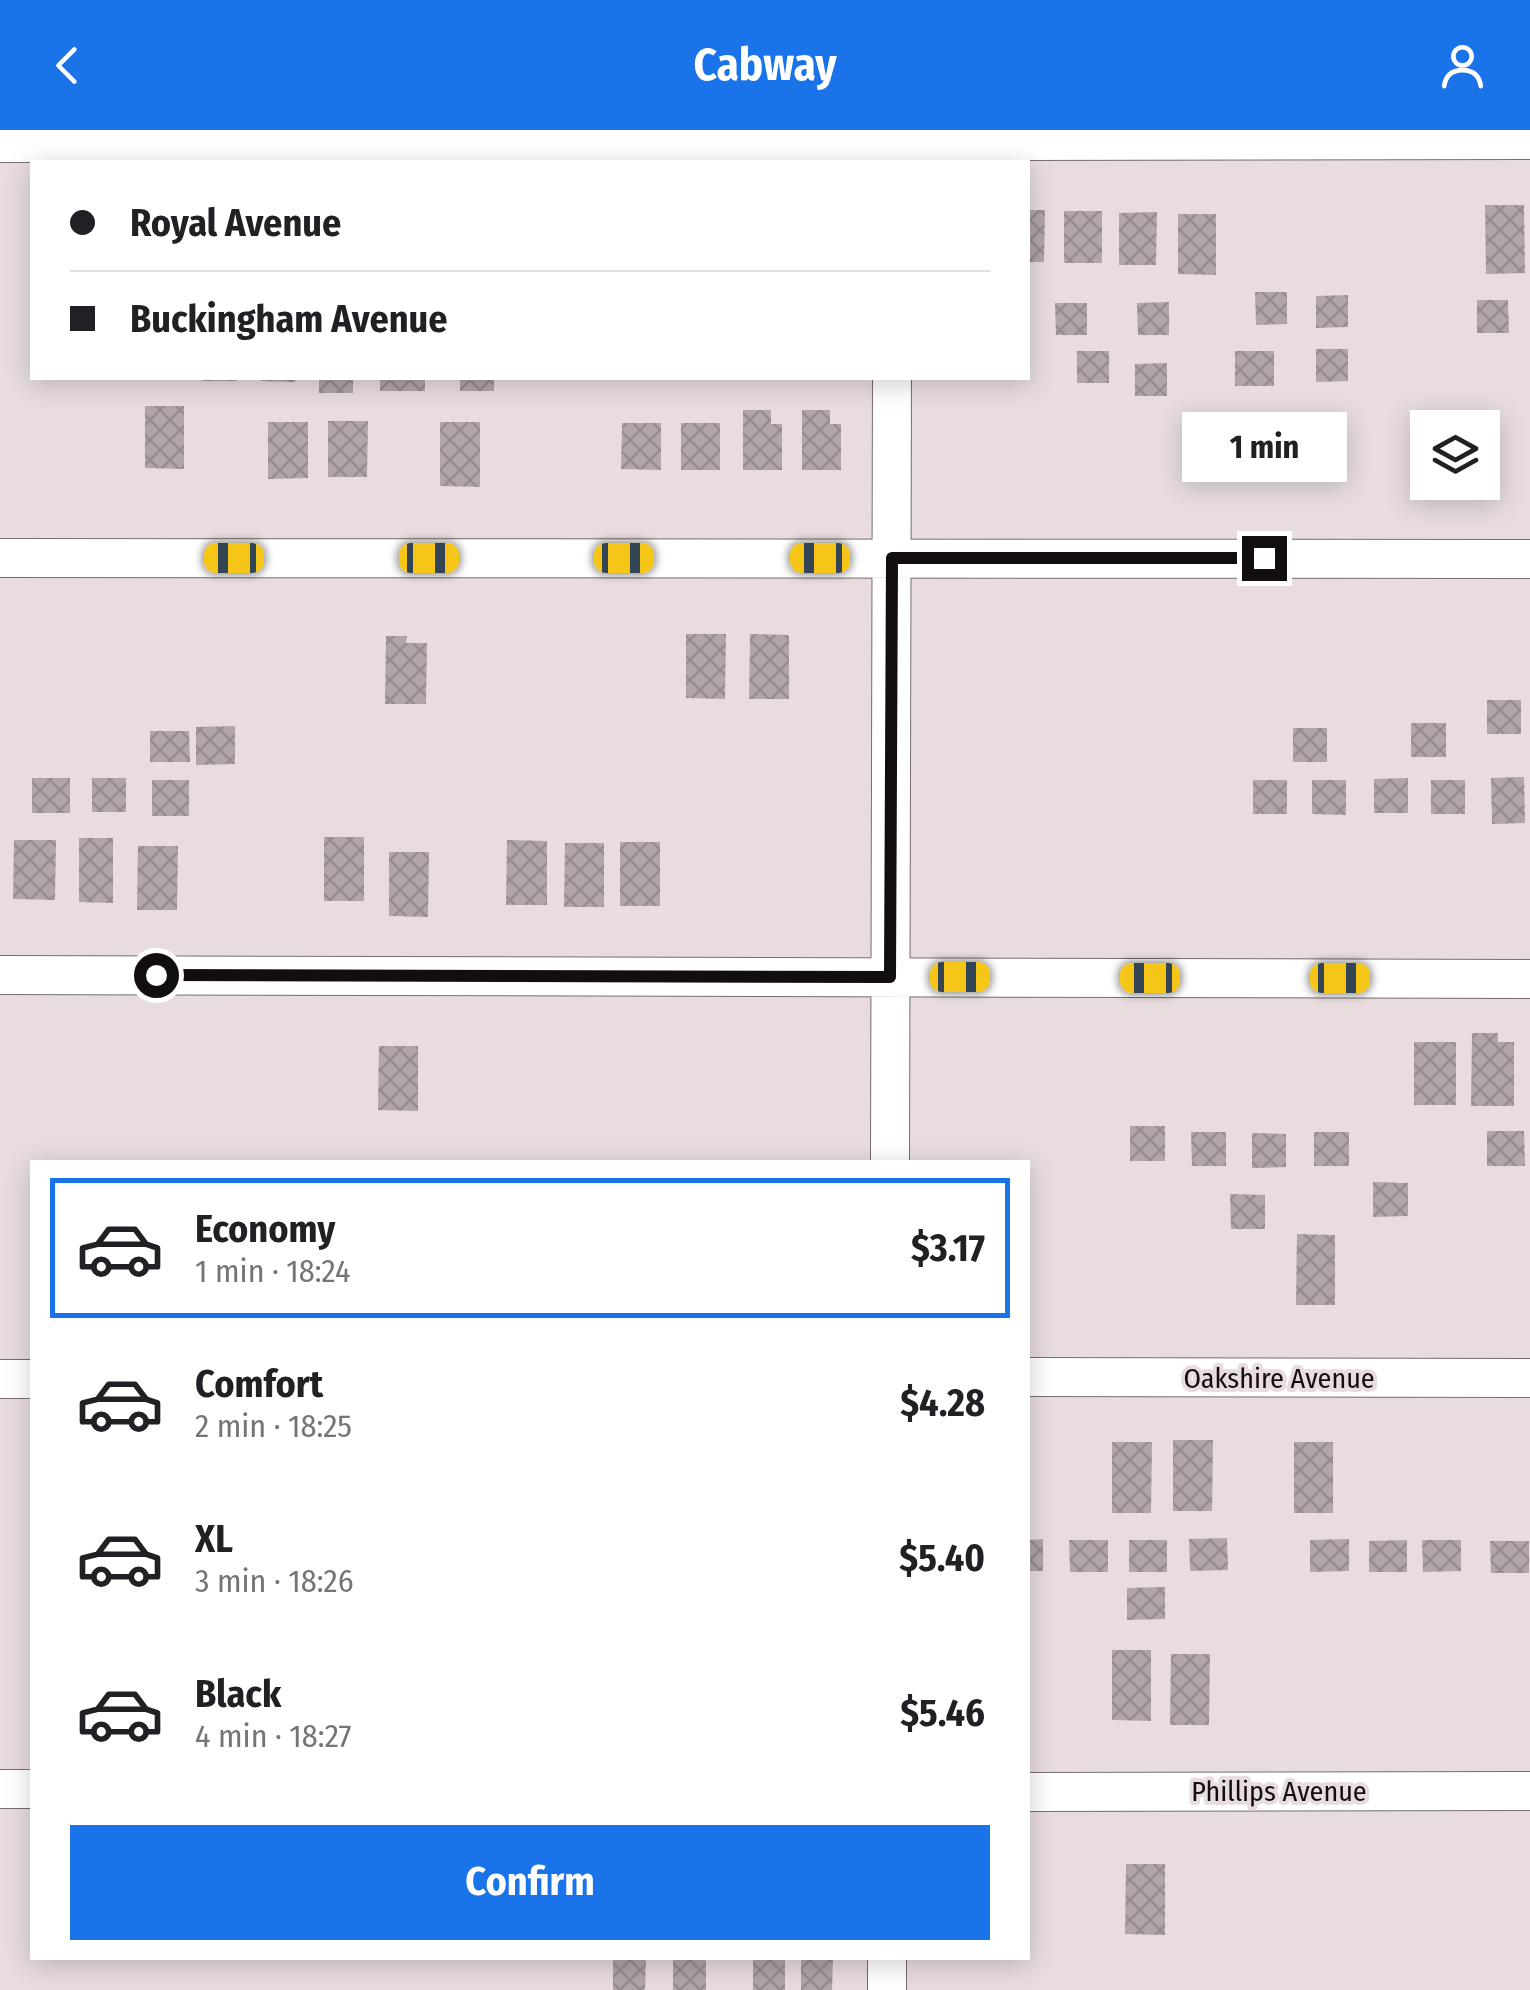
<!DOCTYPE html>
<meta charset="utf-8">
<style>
:root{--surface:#fff;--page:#f6f6f6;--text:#202124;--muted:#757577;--line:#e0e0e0;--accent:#1a73e8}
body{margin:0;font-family:"Fira Sans Condensed",sans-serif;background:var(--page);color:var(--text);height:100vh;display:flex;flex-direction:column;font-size:38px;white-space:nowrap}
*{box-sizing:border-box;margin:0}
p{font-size:32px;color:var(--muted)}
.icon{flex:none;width:55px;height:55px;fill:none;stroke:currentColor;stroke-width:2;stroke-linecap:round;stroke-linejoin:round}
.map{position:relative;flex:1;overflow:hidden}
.panel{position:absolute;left:30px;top:1030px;width:1000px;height:800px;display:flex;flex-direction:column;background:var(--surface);border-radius:0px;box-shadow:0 5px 25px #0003}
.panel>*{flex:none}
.hud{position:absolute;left:30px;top:30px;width:1000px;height:220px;border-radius:0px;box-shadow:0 5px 25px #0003;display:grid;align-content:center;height:220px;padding:0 40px;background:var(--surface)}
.tools{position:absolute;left:1410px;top:280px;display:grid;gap:20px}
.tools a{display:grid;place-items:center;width:90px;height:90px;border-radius:0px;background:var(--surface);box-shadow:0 5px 25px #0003;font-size:50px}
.end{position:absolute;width:45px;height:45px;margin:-22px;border:12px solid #120e0f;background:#fff;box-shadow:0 0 0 5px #fff}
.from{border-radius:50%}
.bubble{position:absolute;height:70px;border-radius:0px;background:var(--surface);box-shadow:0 5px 25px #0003;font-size:32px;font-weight:700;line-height:70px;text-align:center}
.car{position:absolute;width:30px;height:60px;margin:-30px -15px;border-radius:12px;box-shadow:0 0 8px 2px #0007;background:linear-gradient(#f5c518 24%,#345 0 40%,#f5c518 0 76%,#345 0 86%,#f5c518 0)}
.hud b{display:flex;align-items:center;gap:35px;height:95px;font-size:38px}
.hud b+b{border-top:2px solid var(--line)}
.hud i{width:25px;height:25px;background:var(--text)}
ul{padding:18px 0 0;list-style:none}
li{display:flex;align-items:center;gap:30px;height:140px;margin:0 20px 15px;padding:0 20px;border:5px solid transparent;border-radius:0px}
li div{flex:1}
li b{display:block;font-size:38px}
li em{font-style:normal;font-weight:700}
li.selected{border-color:var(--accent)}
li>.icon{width:90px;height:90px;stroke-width:1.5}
.button{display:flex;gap:20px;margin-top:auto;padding:20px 40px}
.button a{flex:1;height:115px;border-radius:0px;background:var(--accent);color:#fff;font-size:40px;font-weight:700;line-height:115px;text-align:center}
header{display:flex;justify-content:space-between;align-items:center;height:130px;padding:0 40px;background:var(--accent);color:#fff;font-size:45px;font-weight:700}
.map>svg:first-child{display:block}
.building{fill:url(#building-cross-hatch)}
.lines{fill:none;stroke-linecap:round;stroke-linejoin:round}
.street-casing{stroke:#776c6e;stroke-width:40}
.street{stroke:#fff;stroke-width:38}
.route{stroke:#120e0f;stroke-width:12}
.labels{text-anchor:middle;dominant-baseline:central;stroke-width:8;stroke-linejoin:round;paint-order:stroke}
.street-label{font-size:28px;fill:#120e0f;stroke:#e8dcde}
</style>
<header><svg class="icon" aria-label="back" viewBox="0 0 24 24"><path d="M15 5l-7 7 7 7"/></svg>Cabway<svg class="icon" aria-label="person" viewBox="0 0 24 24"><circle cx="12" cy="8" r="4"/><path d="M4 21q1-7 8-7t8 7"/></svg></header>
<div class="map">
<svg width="1530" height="1860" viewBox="0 0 1530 1860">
<defs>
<pattern id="building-cross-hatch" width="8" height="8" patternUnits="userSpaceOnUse" patternTransform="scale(2.5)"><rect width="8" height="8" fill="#b0a5a7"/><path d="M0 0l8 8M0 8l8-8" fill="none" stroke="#968d8f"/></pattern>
</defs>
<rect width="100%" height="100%" fill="#e8dcde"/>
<path class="building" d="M1485,75H1524L1525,143L1486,144Z
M1028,80H1045L1044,132H1028Z
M1064,81H1102V133H1064Z
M1157,82L1156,135H1119V83Z
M1178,84H1216V145L1178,144Z
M1255,162H1287V194L1256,195Z
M1348,165V197L1316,198V166Z
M1477,170H1508L1509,203H1477Z
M1169,172V205H1138L1137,173Z
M1055,173H1087V205H1056Z
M1316,219H1348V251L1316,252Z
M1077,221H1109V253H1077Z
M1235,221H1274V256H1235Z
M1167,233V266H1135V234Z
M202,248H237V251H202Z
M261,248H295V252L261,251Z
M319,248H353V263H319Z
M380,248H425V261H380Z
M460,248H494V261H460Z
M145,276H184V339L145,338Z
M743,280H771V294H782V340H743Z
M802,280H830V294H841V340H802Z
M328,291H368L367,347H328Z
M268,292H308V348L268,349Z
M440,292H480V357L440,356Z
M622,293H661V340L621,339Z
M681,293H720V340H681Z
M686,504H726L725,569L686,568Z
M750,504L789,505V569H749Z
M386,506H407L406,513H427L426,574H385Z
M1487,570H1521V604H1487Z
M1411,593H1446V627H1411Z
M235,596V634L196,635V597Z
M1293,598H1327V632H1293Z
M150,601H189L190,632H150Z
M1524,647L1525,693L1492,694L1491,648Z
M32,648H70V683H32Z
M92,648H126V682H92Z
M1408,648V683H1374V649Z
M152,650H189V686H152Z
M1253,650H1287V684H1253Z
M1312,650H1346V685L1312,684Z
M1431,650H1465V684H1431Z
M324,707H364V771H324Z
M79,708H113V773L79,772Z
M14,710H56L55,770L13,769Z
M507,710L547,711V775H506Z
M620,712H660V776H620Z
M565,713H604V777H564Z
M138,716H178L177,780H137Z
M389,722H429L428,787L389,786Z
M1472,903H1498V912H1514V976H1471Z
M1414,912H1456V975H1414Z
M379,916H418V981L378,980Z
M1130,996H1165V1031H1130Z
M1487,1001H1524L1525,1036H1487Z
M1191,1002H1226V1036H1192Z
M1314,1002H1349V1036H1314Z
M1252,1003L1286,1004V1037L1252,1038Z
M1373,1052L1408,1053V1086L1373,1087Z
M1230,1064L1265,1065V1099H1231Z
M1297,1104L1335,1105V1175H1296Z
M1173,1310H1213L1212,1381H1173Z
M1112,1312H1152L1151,1383H1112Z
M1294,1312H1333V1383H1294Z
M1227,1408L1228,1440L1190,1441L1189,1409Z
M1043,1409V1441H1028V1410Z
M1349,1409V1441L1310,1442V1410Z
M1069,1410H1108V1442H1070Z
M1129,1410H1167V1442H1129Z
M1407,1410V1442H1369V1411Z
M1422,1410H1461V1441L1423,1442Z
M1490,1411H1529V1443H1491Z
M1165,1457V1489L1127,1490V1458Z
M1112,1520H1151V1591L1112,1590Z
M1171,1524H1210L1209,1595H1170Z
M1126,1734H1165V1805L1125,1804Z
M753,1828H785V1860H753Z
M801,1828H833L832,1860H801Z
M673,1829H706V1860H673Z
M613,1830H646L645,1860H613Z"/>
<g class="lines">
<g class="street-casing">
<path id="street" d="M0,13L1530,10
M0,428L1530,429
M0,845L1530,849
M890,1032L892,248
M1028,1247L1530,1248
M0,1249H32
M0,1659H32
M1028,1662L1530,1661
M887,1828V1860"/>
</g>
<use href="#street" class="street"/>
</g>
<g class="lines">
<path class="route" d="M156,845L890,847L892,428H1264"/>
</g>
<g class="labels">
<g class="street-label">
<text x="1279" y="1248">Oakshire Avenue</text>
<text x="1279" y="1661">Phillips Avenue</text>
</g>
</g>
</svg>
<div class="tools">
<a><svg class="icon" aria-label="layers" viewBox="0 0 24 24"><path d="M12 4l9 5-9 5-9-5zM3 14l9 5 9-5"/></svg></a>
</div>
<i class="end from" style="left:156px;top:845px"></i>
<i class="end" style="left:1264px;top:428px"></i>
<div class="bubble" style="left:1182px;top:282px;width:165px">1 min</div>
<i class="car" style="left:234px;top:428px;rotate:270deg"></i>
<i class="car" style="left:429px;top:428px;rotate:90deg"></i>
<i class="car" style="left:624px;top:428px;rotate:90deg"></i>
<i class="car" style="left:820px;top:428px;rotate:270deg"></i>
<i class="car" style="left:960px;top:847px;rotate:90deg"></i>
<i class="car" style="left:1150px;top:848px;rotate:270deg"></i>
<i class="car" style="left:1340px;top:848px;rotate:90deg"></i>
<div class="hud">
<b><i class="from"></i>Royal Avenue</b>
<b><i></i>Buckingham Avenue</b>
</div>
<section class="panel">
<ul>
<li class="selected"><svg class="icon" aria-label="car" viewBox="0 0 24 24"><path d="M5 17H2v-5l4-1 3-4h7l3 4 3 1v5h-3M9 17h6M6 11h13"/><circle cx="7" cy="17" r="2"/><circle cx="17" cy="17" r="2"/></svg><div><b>Economy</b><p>1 min · 18:24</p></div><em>$3.17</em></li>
<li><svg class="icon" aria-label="car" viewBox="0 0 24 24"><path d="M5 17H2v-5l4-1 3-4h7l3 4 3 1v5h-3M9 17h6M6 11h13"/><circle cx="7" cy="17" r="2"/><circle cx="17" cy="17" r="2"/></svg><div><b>Comfort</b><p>2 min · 18:25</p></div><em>$4.28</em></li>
<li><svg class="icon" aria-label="car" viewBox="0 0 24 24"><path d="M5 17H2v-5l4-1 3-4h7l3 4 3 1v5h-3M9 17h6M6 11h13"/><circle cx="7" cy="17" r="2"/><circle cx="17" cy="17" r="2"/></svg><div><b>XL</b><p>3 min · 18:26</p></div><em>$5.40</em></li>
<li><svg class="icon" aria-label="car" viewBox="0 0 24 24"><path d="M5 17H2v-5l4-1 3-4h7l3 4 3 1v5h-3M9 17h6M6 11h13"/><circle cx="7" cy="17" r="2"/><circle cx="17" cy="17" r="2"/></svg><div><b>Black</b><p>4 min · 18:27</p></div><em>$5.46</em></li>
</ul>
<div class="button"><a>Confirm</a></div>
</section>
</div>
